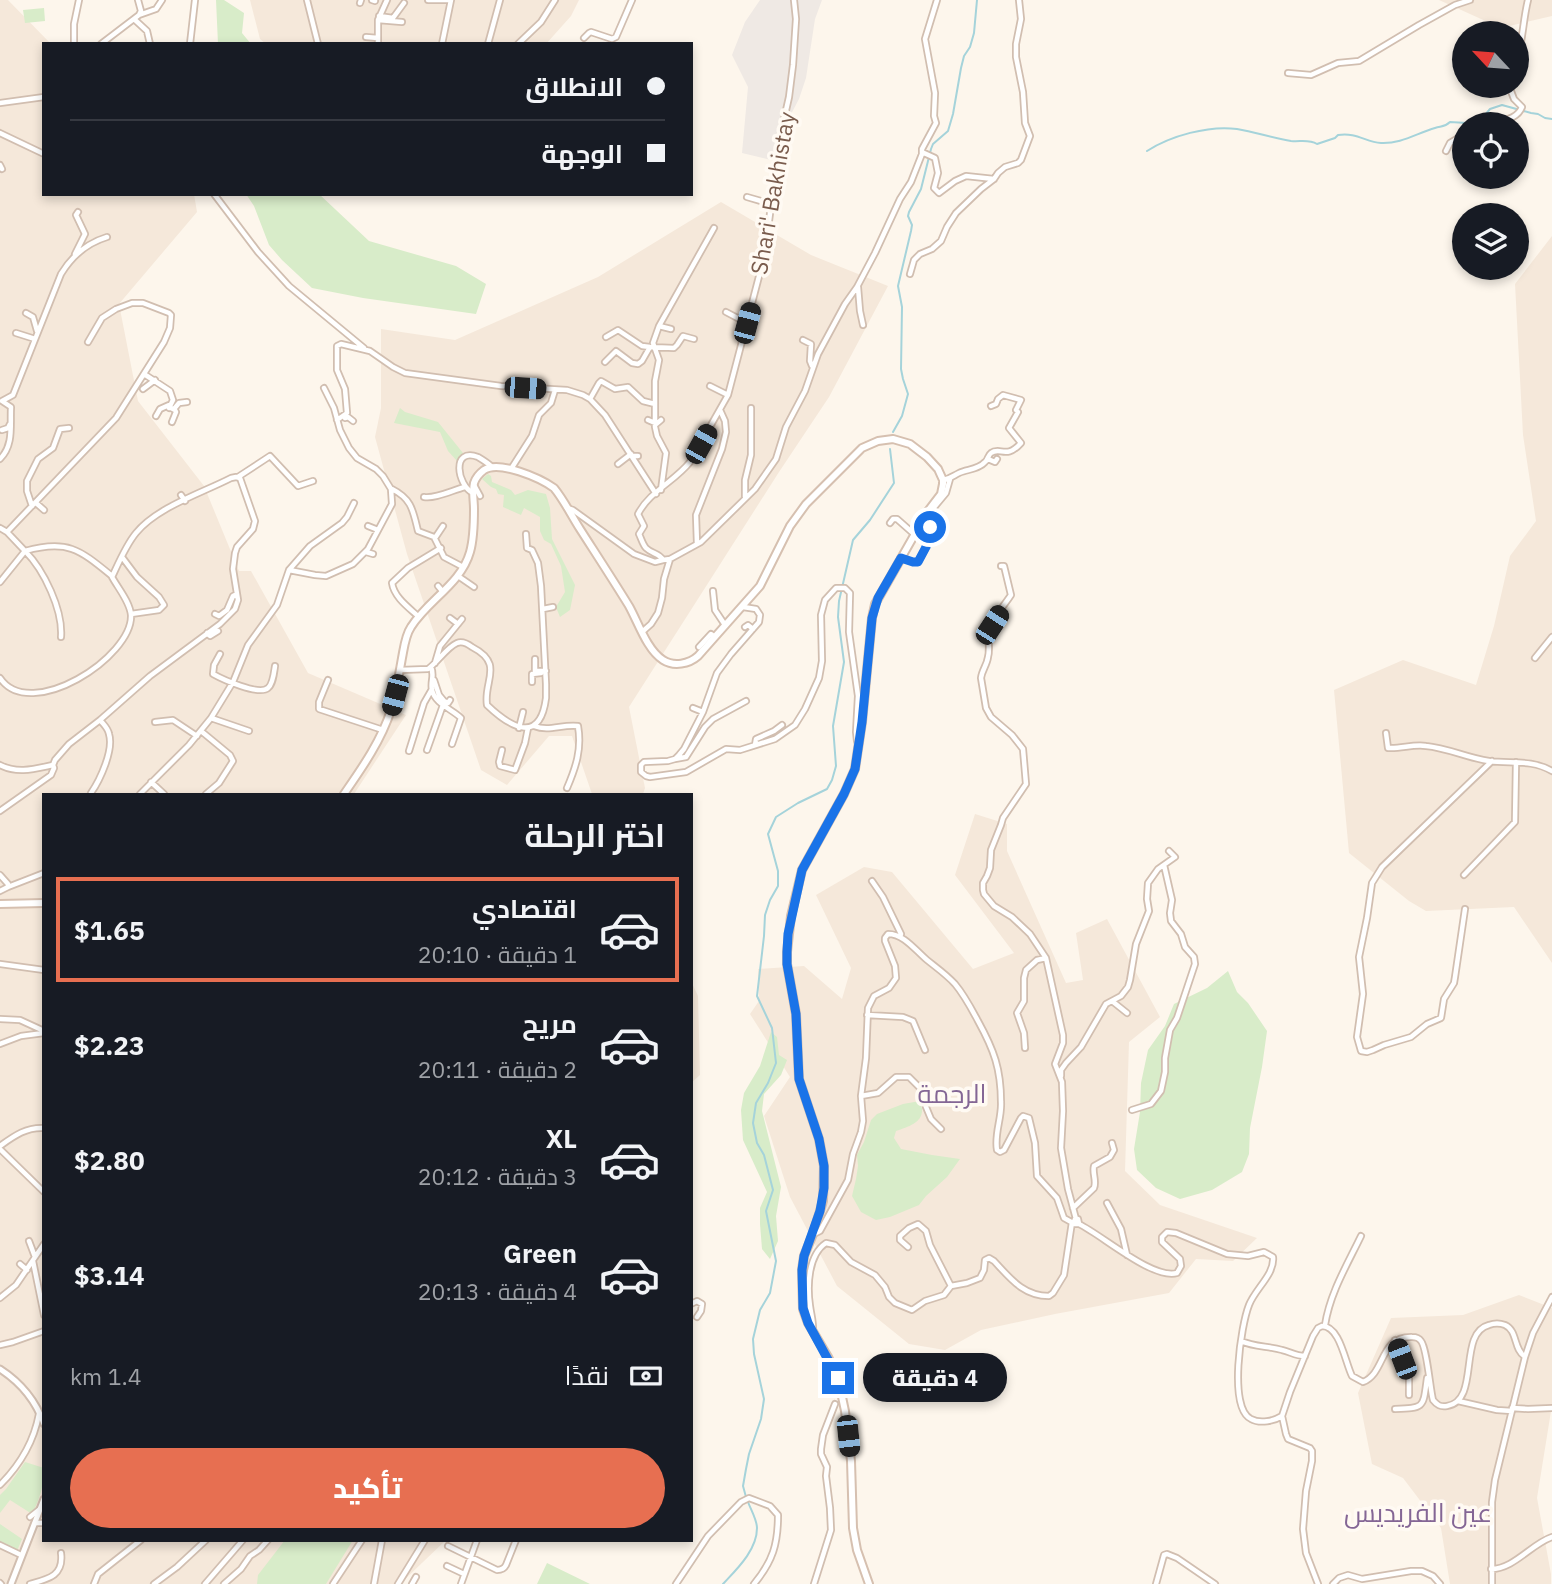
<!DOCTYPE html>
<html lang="ar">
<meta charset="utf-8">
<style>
:root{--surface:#171b24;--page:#242831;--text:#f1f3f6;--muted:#9ea1a6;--line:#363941;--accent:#e76f51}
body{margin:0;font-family:"IBM Plex Sans",Cairo,sans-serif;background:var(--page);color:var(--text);direction:rtl;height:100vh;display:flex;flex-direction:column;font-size:26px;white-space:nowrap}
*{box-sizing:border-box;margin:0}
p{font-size:23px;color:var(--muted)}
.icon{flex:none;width:38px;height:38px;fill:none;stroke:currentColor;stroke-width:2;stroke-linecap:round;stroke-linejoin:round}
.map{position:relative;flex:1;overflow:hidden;direction:ltr}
.details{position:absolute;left:42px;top:793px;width:651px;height:749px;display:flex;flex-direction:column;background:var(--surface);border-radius:0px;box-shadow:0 4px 10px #0003;direction:rtl}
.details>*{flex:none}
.hud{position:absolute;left:42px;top:42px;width:651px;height:154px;border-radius:0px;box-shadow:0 4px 10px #0003;direction:rtl;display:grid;align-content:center;height:154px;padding:0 28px;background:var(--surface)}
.needle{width:46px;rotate:296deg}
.controls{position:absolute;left:1452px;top:21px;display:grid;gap:14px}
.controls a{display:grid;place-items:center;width:77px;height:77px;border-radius:50%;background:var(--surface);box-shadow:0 4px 10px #0003;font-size:35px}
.end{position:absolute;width:32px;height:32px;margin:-16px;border:9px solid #1a73e8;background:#fff;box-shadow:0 0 0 4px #fff}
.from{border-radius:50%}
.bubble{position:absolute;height:49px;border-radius:24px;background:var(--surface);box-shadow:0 4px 10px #0003;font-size:23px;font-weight:800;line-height:49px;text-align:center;direction:rtl}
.car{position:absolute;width:21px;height:42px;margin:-21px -10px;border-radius:9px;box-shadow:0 0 5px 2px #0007;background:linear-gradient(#222 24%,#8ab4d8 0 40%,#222 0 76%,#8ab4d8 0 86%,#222 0)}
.hud b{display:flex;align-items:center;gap:24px;height:66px;font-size:26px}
.hud b+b{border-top:2px solid var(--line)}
.hud i{width:18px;height:18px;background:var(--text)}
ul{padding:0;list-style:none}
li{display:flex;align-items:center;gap:21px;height:105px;margin:0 14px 10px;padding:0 14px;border:4px solid transparent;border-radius:0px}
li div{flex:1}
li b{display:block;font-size:26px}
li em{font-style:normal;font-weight:800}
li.selected{border-color:var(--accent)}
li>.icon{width:63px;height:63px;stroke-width:1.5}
h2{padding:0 28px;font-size:32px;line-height:84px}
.pay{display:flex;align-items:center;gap:18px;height:77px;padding:0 28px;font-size:26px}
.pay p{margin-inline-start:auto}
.primary-button{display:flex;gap:14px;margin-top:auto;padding:14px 28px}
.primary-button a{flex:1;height:80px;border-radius:42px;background:var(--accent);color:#fff;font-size:28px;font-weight:800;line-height:80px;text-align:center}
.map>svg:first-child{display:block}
.residential{fill:#f5e8da}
.industrial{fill:#efe9e4}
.green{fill:#d8ecc9}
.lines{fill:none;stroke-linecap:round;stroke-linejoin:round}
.stream{stroke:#a5d3da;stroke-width:2}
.minor-casing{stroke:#d1beb0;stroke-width:8}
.tertiary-casing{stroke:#d1beb0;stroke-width:9}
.secondary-casing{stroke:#d6c0b0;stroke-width:10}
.minor{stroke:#fff;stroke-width:4.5}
.tertiary{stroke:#fff;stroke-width:5}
.secondary{stroke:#fff;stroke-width:6}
.route{stroke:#1a73e8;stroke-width:9}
.labels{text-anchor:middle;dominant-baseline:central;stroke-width:7;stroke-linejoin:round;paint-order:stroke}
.street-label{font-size:23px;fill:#7a5c4d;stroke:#fffaf3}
.quarter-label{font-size:26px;fill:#846695;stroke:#fffaf3}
</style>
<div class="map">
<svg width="1552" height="1584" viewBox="0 0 1552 1584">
<rect width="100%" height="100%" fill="#fdf6ec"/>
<path class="residential" d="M0,0H8L51,44H44V194H194L197,212L119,304L138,401L204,486L239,571H251L308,673L406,715L354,794H44V1540H446L400,1584H0Z
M250,0H579L571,16L546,44H266L260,39Z
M1439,0H1552V16L1501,28Z
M721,202L811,255L888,286L829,397L779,472L629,707L645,788L643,794H592L572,736H549L507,785L481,770L407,554L375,437L381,408V329L455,340L598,277Z
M1552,236V963L1514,907L1426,911L1409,901L1349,853L1334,690L1403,660L1476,685L1494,626L1510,556L1536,521L1523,435L1515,284Z
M975,814L1007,824V851L1066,983L1083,980L1076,933L1107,919L1160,1017L1129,1042L1125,1171L1160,1205L1257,1238L1233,1261L1196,1259L1169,1293L1055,1314L981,1330L945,1350L909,1344L837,1286L790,1197L764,1116L790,1077L750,1014L759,1001L758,969L804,966L842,999L851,968L816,895L864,867L892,872L973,969L1014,953L955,875Z
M691,981L698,996L700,1075L691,1083Z
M1519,1295L1552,1308V1405L1537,1498L1551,1574V1584H1450L1441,1528L1403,1478L1372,1464L1358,1393L1391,1318L1463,1315Z"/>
<path class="industrial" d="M760,0H822L815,19L806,78L799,99L779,137L775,161L742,153L748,87L732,55L745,22Z"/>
<path class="green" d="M216,0H224L244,13L242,33L251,44H218Z
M44,8L45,21L25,23L23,10Z
M246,194H319L369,241L456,266L486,284L476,314L363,298L312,288L282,260L269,245L254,206Z
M400,408L405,412L438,422L463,453L457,461L448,451L440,432L394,423Z
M488,474L491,476L492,482L511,490L515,495L528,490L546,494L550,508L552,539L575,585L570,610L560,617L556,607L565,592L561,566L551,544L544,540L540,531V517L524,508L521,515L503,507L504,495L498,494L496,489L491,487L482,479Z
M1228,971L1237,992L1248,1003L1267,1031L1262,1067L1250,1128L1249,1154L1242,1172L1212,1190L1180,1199L1156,1188L1137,1170L1134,1149L1140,1112L1141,1083L1148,1050L1165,1026L1174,1004L1207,988Z
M771,1032L777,1037L779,1055L787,1060L781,1075L764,1094L762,1111L781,1187L776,1216L778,1241L770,1259L762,1249L760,1224V1208L767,1192L743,1140L741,1110L744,1093L760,1066Z
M920,1101C928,1121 911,1126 896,1131L894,1138L901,1149L932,1155L960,1159L947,1177L926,1196L919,1205L890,1217L876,1220L861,1212L852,1196L856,1179L858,1166L857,1155L864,1142L871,1120L877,1114L903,1104Z
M25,1462L44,1468C44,1484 40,1499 32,1514L10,1500L0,1513V1495L6,1489Z
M0,1524L22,1539L17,1551L0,1542Z
M285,1540H353L326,1584H257L258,1575Z
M547,1563L590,1584H537Z"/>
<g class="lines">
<path class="stream" d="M1147,151C1170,136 1209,125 1237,129C1255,132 1273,138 1291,141C1300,142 1309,139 1317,144L1335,138L1338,135C1356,132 1366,142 1381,143C1401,144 1417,133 1435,128C1442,126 1445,127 1450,122L1467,123L1473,121L1485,115L1490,109L1502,105L1531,113L1538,114L1545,118L1552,119
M893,432L902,416L908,394L903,379L901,369L902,307L898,286L911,231L912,225L908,216L909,212L921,189L931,149L933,144L948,131L953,114L961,68L964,56L970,47L974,33L977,0
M746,1497L743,1486L746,1469L749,1454L761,1419L764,1399L754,1354L753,1339L760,1310L770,1293L776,1261L766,1211L773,1190L764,1155L757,1143L753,1123L756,1103L768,1083L776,1063L772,1028L757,996L764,936L765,915L770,900L778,886V871L768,834L776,817L798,803L827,789L832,780L836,766L833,726L844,662L838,617L839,601L853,540L870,520L894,483L890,449
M723,1584C737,1569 757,1550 757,1528C757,1520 751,1510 748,1502"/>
<g class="minor-casing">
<path id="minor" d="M138,0L141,11L139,15
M307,0L318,44
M372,0L375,1
M428,0H451
M360,3L361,0
M379,16L393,18L404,3
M134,19L147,31L150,44
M378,20L402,22
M366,37L378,38
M584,38L589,33L591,32L612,39L616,37L632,0
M74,44V24L79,0
M101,44L139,15L156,9L162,0
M190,44L195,0
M378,44V20L387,0
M442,44L451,0
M488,44L500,0
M518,44L541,22L555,0
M1517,59C1523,40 1523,20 1528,0
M1288,73L1311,75L1338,63L1359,61L1419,25L1455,5L1470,0
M0,103L44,97
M1490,124C1502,120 1517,120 1522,107L1514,99L1509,86
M0,133L44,154
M1446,151L1450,143L1465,134
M922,154V149L936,123L934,116L935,93L925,39L937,0
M0,165L2,169
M214,194L258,252L289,286L364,348
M747,197L771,204
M75,254L85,234L76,215L78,212
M910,274L914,260L920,254L932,249L941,241L947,227L956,213L981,189L994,179L998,173L1005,167L1018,163L1021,160L1030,136L1025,123L1023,92L1016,57V44L1021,19L1019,0
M858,287L860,311L863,325
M726,312L747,323
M26,313L33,317L37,331
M659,326L671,329
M16,333L35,339
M606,337L618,330L642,346L650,347L674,348L677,345L683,336L694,339
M803,340L811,344L810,361L812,366
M605,362L616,351L632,363L638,364L642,361L650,347
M144,374L170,391L173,400L169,408
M710,386L728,395
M143,389L155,380
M590,399L599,383L601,381L615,389L628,387L643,401L655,404
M169,407L175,410L176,412L172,422
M174,409L179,403L187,402
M156,416L160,409L169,405
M345,418L348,417L353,421
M337,420L347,413L345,389L337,370V346L341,344L370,351L393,367L405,373L501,386L567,390L583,395L590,399L605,415L656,494
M648,420L655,423
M655,425L661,420
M2,430L8,428L10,424
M632,456H638
M0,459C14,445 10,426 11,407L2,401L13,395L61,274C72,256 87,243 107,237
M988,459L995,462L997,459
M618,464L631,454
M511,469L532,436L539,415L551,403L555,390
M238,477L270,456L298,486L313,481
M943,480C950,479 953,476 959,473C967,469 978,470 985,462C988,460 988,455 991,453C1000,446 1006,460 1021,443L1009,428L1018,412L1016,410L1021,400L1003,395L998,399L996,404L991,406
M474,485L480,496
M392,489C412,499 413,511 418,531L434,537L444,557L463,567
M661,490L666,453L657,436L655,427V381L659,360L653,343L659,326L714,228
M473,493C457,485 451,447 478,457C483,460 488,463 492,467
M181,495L185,501
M424,497C435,499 453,490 465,487
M745,497V480L751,455V408
M36,503L44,510
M32,506L27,491V481L38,459L53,448L60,429L69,428
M567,508L573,510L634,554L655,562L663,560C659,553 652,554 646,548C643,545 641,538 639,534L644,526L638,514C649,492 675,481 690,462L728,395L763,261L766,244L780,137L789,97L793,65L796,19L794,0
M890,523L893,519H897L914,534
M368,526L378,530
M0,528L7,532L25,551L0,582
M7,532L116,418L164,342L170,328L171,315L169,313L143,303H132L116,309L102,318L88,342
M435,538L443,526
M697,544L696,515L722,449L726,432L725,421L720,410
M366,552L373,554
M122,557L137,577L159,597L164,605L159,610L131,614
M901,558L913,562H918L926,547L931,511L946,493L950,479
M663,560L670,559L701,542L755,489L776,459L786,427L805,391L818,354L845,304L857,287L875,253L900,199L911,182L922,154L924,153L935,158L938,173L934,188L939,193L955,181L966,176L994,179
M1001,566H1004L1005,570L1011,595C1003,607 991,620 989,635C988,642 990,650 988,657C987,665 982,670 981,678L986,708L991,717L1012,735L1023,749L1026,784L1003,818L1001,825L991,850L990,868L987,876L983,883V890L984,894L994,906L1012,917L1030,934L1046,958L1063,1035V1043L1055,1064L1062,1082L1063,1111L1061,1148L1068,1189L1076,1219
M289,570L315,575L326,576L353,564L368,549L392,504L391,489L383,476L376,469L357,458L349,448L340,430L334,408L324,388
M458,576L474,587
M438,586L443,592
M713,591L715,610L725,625
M743,607L756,609L760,615L759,622L731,654L717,673L703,712L684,749L679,755L675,759L668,761L644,762L641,765V772L646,776L650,777L686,772L726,749L740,750L775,739L795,725L805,709L819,678L822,661L821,615L825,600L836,588H845L850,593L849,632L858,696L856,732L857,741
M543,609L553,607
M215,614L219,616L227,610L233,596L237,594
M419,617C408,607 394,597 392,583L408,568L441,548
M450,618L458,624
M745,627L748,625L753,629
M642,632L651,624L658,613L662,598L664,579L670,559
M207,633L210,636L218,631
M61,637C63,610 44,570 25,551C68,539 80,550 112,576
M699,647L711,634L715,637
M220,654L214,665L213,674C222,679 259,696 268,688C273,684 274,673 275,666
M1535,658L1552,637
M535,659V671H546
M435,663L440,646L462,619
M431,667C435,676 430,681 432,690C435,704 452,709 461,718L452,744
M400,670L428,669C437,663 447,647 457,643C462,641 468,644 472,647C505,664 483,681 487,705C510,727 540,745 546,698V684L541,586L538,563L532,550L527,548L526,534
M0,678C30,723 133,657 131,615C130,602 118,588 112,577C119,562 126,545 136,533C157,507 202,493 231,478L236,477L240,478L255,521L253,529L237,547L235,553L233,569L238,600L235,609L220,624L150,676L100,720L69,744L55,760L53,765L54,768L51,775L0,811
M328,680L319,702V709L383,730
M434,680L439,695L444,701L448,703L450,700
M532,682V674L541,673
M693,708L703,712
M211,718L249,731
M155,722L173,720L197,736
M534,726C549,732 562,724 578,726C582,749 576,767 567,788
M519,728L523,712
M201,731L230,755L233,761L219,783L206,794
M1386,733L1388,748C1401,749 1413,744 1426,746C1448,748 1467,758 1489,761C1511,764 1531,759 1552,771
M755,745L756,739L774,731L782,725
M427,750L443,705
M502,750L499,762L500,766L515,770L525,743L528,728
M409,751L424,703L432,689
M675,759L686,757L705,727L713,719L746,701
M0,765C18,774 34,769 53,765
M151,782L164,794
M91,793C100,780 114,750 109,734C108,728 104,725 100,720
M140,794L189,745L211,718L233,682L248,645L277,605L289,570L310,546L342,523L347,517L354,503
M0,875L8,884V887L0,891
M1464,875L1515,822L1516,762
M872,881L883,897L901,934L900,937
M8,887L44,873
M1465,909L1455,977L1454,983L1444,999L1441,1018L1427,1024L1411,1037L1384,1045L1373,1050L1367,1052L1361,1051L1357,1037L1363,994L1359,957L1367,918L1372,883L1382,867L1492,761
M0,964L44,970
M1112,1001L1127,1013
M867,1015L903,1017L913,1021L925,1050
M0,1019L20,1020L44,1031
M0,1044L21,1036L44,1033
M1025,1048L1024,1033L1017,1013L1024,1001V978L1026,970L1037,960L1046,958
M1061,1076V1070L1066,1063L1081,1047L1106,1004L1121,996L1128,987L1130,980L1136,944L1149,911L1147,899L1148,883L1158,869L1175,857L1169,851
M861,1096L878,1093L896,1077H909L923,1091L926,1107L931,1119L941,1129
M1132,1110L1151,1104L1161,1091L1165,1072V1058L1170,1030L1177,1018L1195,964L1194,957L1185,947L1181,934L1171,921L1170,913L1172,900L1164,865
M0,1146C14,1136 26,1127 44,1128
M0,1149L44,1192
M1107,1203L1121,1229L1127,1255
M1073,1208L1094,1188C1097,1181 1092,1173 1094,1166L1110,1157L1114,1150L1112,1143
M1079,1224H1074L1075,1219H1078L1079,1224C1102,1235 1153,1280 1177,1273L1181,1266L1180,1259L1162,1242V1237L1167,1232L1176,1233L1227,1254L1248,1256L1264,1252L1273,1257C1275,1274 1255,1289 1249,1305C1241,1325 1228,1408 1251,1419C1260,1424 1274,1421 1282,1416L1290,1392L1313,1336L1318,1328L1322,1326C1340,1326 1345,1362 1352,1376L1363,1382C1386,1373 1379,1336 1412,1337C1415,1337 1419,1338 1421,1341C1427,1348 1430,1389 1433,1400C1437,1405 1440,1407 1447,1406C1481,1401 1457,1333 1489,1325C1494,1323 1500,1323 1505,1325C1518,1331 1513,1349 1525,1357
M814,1234L820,1231L848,1180L853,1154L861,1132L863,1121L861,1096L866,1058L868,1008L874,996L889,988L896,978L895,966L885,941V938L888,934C904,934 915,950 927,960C937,968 947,975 955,984C965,996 971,1008 978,1021C994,1050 1001,1069 1001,1102C1002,1118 994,1134 997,1150L1000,1152L1004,1150L1021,1118L1023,1116L1029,1118L1035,1143L1037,1176L1057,1198L1064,1218L1073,1223
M29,1241L35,1257
M908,1247L900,1240V1236L909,1228L918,1224L926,1231L930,1245L951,1286
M33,1261L44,1315
M20,1264L27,1270
M0,1298L16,1285L44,1244
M691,1304L697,1301L702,1304L701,1311L697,1317
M1325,1325C1330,1293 1347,1265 1361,1236
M813,1328C813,1320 811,1314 810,1306C807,1286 808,1255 826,1243L835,1245L851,1262L875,1275L885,1287L889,1297L895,1303L912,1310L925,1301L944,1295L951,1286L967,1283L980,1278L984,1270L985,1260L989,1258L994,1261C1010,1278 1023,1296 1049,1296L1053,1293L1064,1275L1072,1222
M1395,1340L1409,1378V1395
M1241,1341C1254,1347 1268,1346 1282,1350C1291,1352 1295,1356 1305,1356
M0,1345L13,1342L44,1331
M1458,1401L1497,1410L1512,1411
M1512,1408L1528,1409L1552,1408
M1395,1409C1425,1408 1423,1408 1427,1378
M1282,1416L1286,1434L1288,1439L1310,1448L1312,1451V1461L1306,1491L1303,1529L1306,1553L1318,1584
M0,1485C19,1466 34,1441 39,1414
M30,1517L40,1509
M35,1523H44
M0,1545L21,1555
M448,1546L497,1570C501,1570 504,1569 506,1565L516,1540
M447,1566L464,1574
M1491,1569C1514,1569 1531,1544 1552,1537
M0,1583L1,1584
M30,1584C48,1579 64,1576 61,1553
M94,1584L98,1574L141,1540
M154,1584L177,1567L206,1540
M205,1584L243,1540
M224,1584L241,1569L250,1556L259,1550L268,1540
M333,1584L362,1540
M374,1584L382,1540
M398,1584L425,1540
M412,1584L416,1577
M461,1584L477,1540
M676,1584L708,1536L741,1502L749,1498L770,1506L778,1515C778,1544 773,1561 754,1584
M814,1584L831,1530L830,1508L826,1476L827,1467L821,1454V1449L823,1435L835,1404
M1156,1584L1164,1555L1167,1554L1177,1558L1215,1584
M1333,1584L1339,1578L1348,1575L1362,1579L1411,1571H1422L1433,1576L1440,1584
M1492,1584V1502L1495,1480L1525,1357L1533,1333L1552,1297"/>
</g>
<g class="tertiary-casing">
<path id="tertiary" d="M0,1369C20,1382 36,1401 44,1424
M11,1584L44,1499"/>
</g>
<g class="secondary-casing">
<path id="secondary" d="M344,794C362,768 381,741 391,710C396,693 399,675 402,658C404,648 405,636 411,627C428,600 461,584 470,552C474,538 474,523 474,509C474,501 472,491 474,483C476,477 480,473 484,470C499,460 540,478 554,488C564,500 571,515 580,529C596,554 613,580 629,606C638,622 647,650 663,660C674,667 689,664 698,656L760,586L790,526L806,504L862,448L878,441L893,439L910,444L927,457L938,469L943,480V484L941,494L928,511L875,604L872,618L862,722L855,769L844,794L802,870L791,916L787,952V964L796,1014L799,1079L819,1139L824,1166L823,1201L813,1234L804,1256L802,1270L803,1309L808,1323L828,1357L838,1378L845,1411L851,1461L853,1528L857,1550L869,1584
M0,904L44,903"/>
</g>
<use href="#minor" class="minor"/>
<use href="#tertiary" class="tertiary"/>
<use href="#secondary" class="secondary"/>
</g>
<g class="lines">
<path class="route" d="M838,1378L808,1323L803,1308L802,1270L804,1256L820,1211L824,1188V1166L819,1139L799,1079L796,1014L787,964V952L788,934L802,870L844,794L855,769L862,722L872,618L878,598L901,558L913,562H918L926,547L930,527"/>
</g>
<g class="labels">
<g class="street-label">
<text transform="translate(772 193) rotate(-80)">Shari' Bakhistay</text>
</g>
<g class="quarter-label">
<text x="952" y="1093">الرجمة</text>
<text x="1418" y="1512">عين الفريديس</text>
</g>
</g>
</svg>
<div class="controls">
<a><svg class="needle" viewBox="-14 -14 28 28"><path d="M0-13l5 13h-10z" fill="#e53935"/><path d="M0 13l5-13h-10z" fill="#9ea1a6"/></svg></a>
<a><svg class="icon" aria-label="locate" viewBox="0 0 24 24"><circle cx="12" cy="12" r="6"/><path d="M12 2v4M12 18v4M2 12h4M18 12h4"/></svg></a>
<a><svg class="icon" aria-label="layers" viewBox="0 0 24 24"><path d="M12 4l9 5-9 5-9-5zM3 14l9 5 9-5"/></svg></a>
</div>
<i class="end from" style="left:930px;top:527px"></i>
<i class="end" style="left:838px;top:1378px"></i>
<div class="bubble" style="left:863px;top:1353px;width:144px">4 دقيقة</div>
<i class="car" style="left:747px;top:323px;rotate:15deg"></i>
<i class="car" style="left:525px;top:388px;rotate:94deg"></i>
<i class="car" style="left:701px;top:444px;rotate:29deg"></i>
<i class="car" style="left:992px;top:625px;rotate:33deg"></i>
<i class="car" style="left:395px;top:695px;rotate:195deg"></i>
<i class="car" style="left:1402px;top:1359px;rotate:339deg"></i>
<i class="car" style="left:848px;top:1436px;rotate:174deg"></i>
<div class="hud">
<b><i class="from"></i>الانطلاق</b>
<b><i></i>الوجهة</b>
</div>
<section class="details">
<h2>اختر الرحلة</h2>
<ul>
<li class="selected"><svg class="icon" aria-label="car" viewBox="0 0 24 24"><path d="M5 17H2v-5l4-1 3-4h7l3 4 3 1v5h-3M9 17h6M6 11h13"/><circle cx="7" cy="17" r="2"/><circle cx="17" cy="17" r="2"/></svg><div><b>اقتصادي</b><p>1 دقيقة · 20:10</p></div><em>$1.65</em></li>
<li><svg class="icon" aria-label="car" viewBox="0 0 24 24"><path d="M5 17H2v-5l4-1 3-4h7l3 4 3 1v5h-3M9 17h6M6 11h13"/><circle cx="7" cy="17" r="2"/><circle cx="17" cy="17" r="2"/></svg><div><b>مريح</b><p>2 دقيقة · 20:11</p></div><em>$2.23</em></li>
<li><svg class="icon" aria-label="car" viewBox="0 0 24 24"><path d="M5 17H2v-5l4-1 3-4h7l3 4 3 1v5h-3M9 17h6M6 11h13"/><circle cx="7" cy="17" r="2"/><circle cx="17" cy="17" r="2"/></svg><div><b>XL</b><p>3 دقيقة · 20:12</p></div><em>$2.80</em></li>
<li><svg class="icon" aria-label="car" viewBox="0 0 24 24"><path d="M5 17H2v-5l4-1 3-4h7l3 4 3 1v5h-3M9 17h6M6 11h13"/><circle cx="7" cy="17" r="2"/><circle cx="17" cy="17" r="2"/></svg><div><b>Green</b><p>4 دقيقة · 20:13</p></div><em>$3.14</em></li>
</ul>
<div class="pay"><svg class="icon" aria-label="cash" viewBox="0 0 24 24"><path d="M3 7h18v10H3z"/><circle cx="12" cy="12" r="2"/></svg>نقدًا<p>1.4 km</p></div>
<div class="primary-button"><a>تأكيد</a></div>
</section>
</div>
